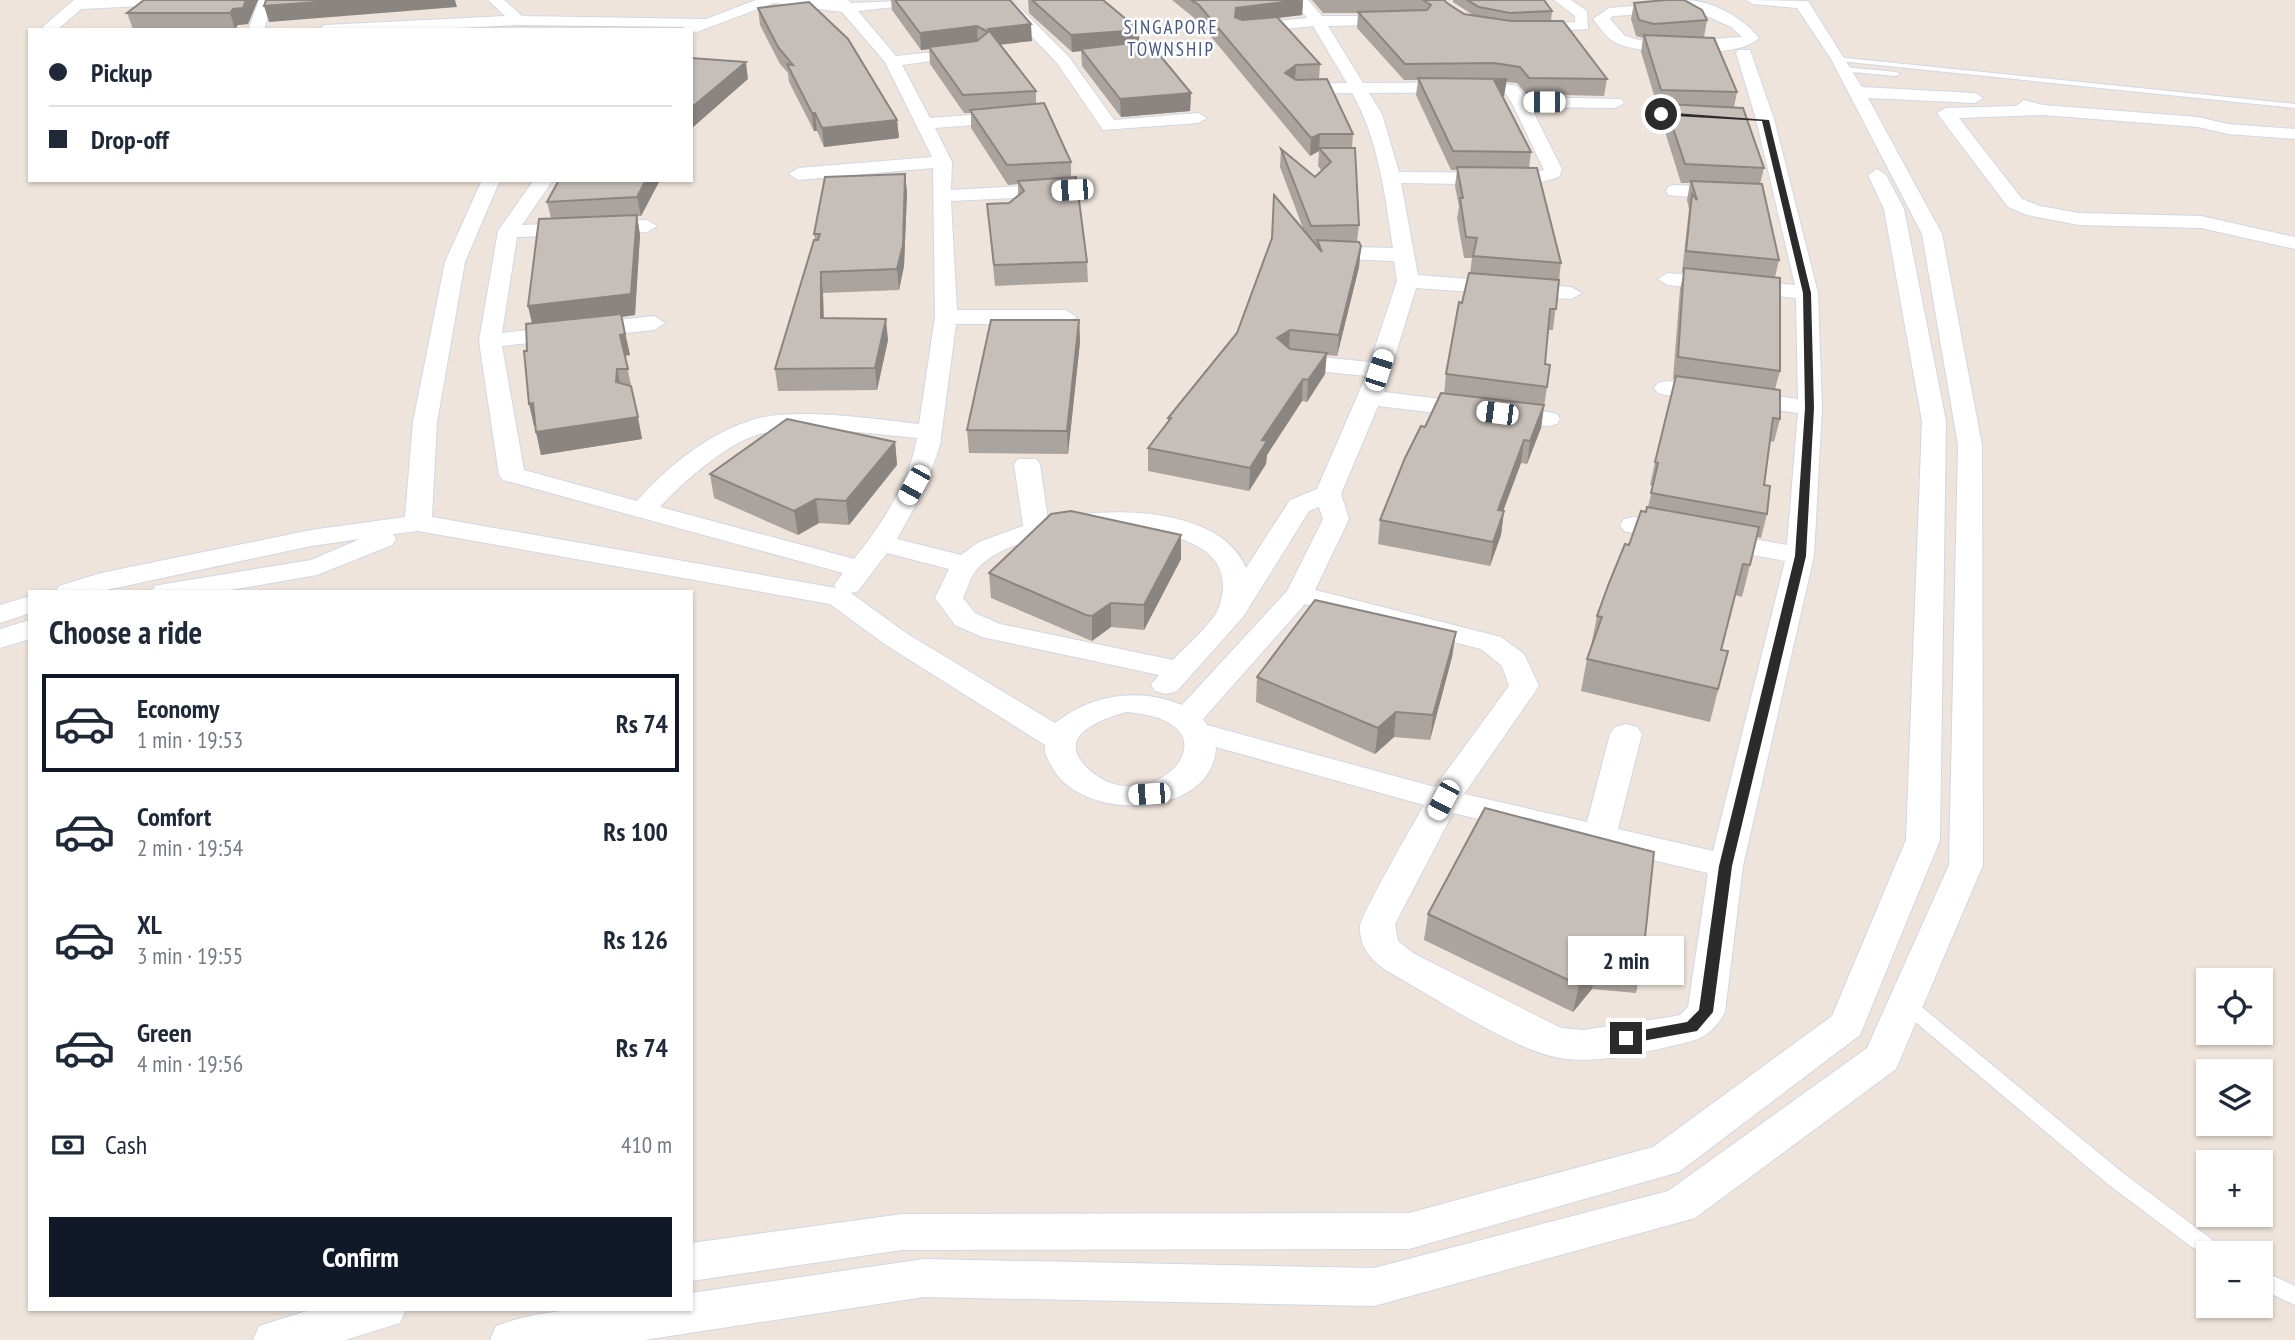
<!DOCTYPE html>
<meta charset="utf-8">
<style>
:root{--surface:#fff;--page:#f6f6f7;--text:#1f2937;--muted:#747a83;--line:#e0e1e3;--accent:#111827}
body{margin:0;font-family:"PT Sans Narrow",sans-serif;background:var(--page);color:var(--text);height:100vh;display:flex;flex-direction:column;font-size:26px;white-space:nowrap}
*{box-sizing:border-box;margin:0}
p{font-size:23px;color:var(--muted)}
.icon{flex:none;width:38px;height:38px;fill:none;stroke:currentColor;stroke-width:2;stroke-linecap:round;stroke-linejoin:round}
.map{position:relative;flex:1;overflow:hidden}
.panel{position:absolute;left:28px;top:590px;width:665px;height:721px;display:flex;flex-direction:column;background:var(--surface);border-radius:0px;box-shadow:0 2px 5px #0004}
.panel>*{flex:none}
.banner{position:absolute;left:28px;top:28px;width:665px;height:154px;border-radius:0px;box-shadow:0 2px 5px #0004;display:grid;align-content:center;height:154px;padding:0 21px;background:var(--surface)}
.tools{position:absolute;left:2196px;top:968px;display:grid;gap:14px}
.tools a{display:grid;place-items:center;width:77px;height:77px;border-radius:0px;background:var(--surface);box-shadow:0 2px 5px #0004;font-size:35px}
.end{position:absolute;width:32px;height:32px;margin:-16px;border:9px solid #2b2b2b;background:#fff;box-shadow:0 0 0 4px #fff}
.from{border-radius:50%}
.bubble{position:absolute;height:49px;border-radius:0px;background:var(--surface);box-shadow:0 2px 5px #0004;font-size:23px;font-weight:700;line-height:49px;text-align:center}
.car{position:absolute;width:21px;height:42px;margin:-21px -10px;border-radius:9px;box-shadow:0 0 5px 2px #0007;background:linear-gradient(#fff 24%,#345 0 40%,#fff 0 76%,#345 0 86%,#fff 0)}
.banner b{display:flex;align-items:center;gap:24px;height:66px;font-size:26px}
.banner b+b{border-top:2px solid var(--line)}
.banner i{width:18px;height:18px;background:var(--text)}
ul{padding:0;list-style:none}
li{display:flex;align-items:center;gap:21px;height:98px;margin:0 14px 10px;padding:0 7px;border:4px solid transparent;border-radius:0px}
li div{flex:1}
li b{display:block;font-size:26px}
li em{font-style:normal;font-weight:700}
li.on{border-color:var(--accent)}
li>.icon{width:63px;height:63px;stroke-width:1.5}
h2{padding:0 21px;font-size:32px;line-height:84px}
.pay{display:flex;align-items:center;gap:18px;height:77px;padding:0 21px;font-size:26px}
.pay p{margin-inline-start:auto}
.cta{display:flex;gap:14px;margin-top:auto;padding:14px 21px}
.cta a{flex:1;height:80px;border-radius:0px;background:var(--accent);color:#fff;font-size:28px;font-weight:700;line-height:80px;text-align:center}
.map>svg:first-child{display:block}
.lines{fill:none;stroke-linecap:round;stroke-linejoin:round}
.lane-casing{stroke:#d0d7e5;stroke-width:2}
.street-casing{stroke:#d0d7e5;stroke-width:2}
.lane{fill:#fff;fill-rule:evenodd}
.street{fill:#fff;fill-rule:evenodd}
.wall{fill:#aaa39e}
.shaded-wall{fill:#8b8581}
.building{fill:#c6beb8;stroke:#8b8581;stroke-width:2}
.route{fill:#2b2b2b}
.labels{text-anchor:middle;dominant-baseline:central;stroke-width:5;stroke-linejoin:round;paint-order:stroke}
.far-quarter-label{font-size:19px;letter-spacing:2px;fill:#465780;stroke:#fff}
</style>
<div class="map">
<svg width="2295" height="1340" viewBox="0 0 2295 1340">
<rect width="100%" height="100%" fill="#eee4db"/>
<g class="lines">
<g class="lane-casing">
<path id="lane" d="M1836,57L2295,104V108L1839,61H1836Z
M1844,67L1896,72L1900,74L1896,76L1841,71L1840,69Z
M1906,997L1912,999L2123,1173L2222,1247L2225,1253H2208V1259L2109,1185L1900,1009L1897,1004L1900,999Z
M2261,1270L2295,1286V1305L2261,1289Z"/>
</g>
<g class="street-casing">
<path id="street" d="M74,0H192L185,4L81,9L57,30H39Z
M259,0H273L264,30H248Z
M488,0H504L522,16L706,19L756,0H848L851,3L928,0L921,4L858,11L896,56L974,48L976,51L968,56L902,65L930,118L1011,112L1020,117L1011,122L935,128L952,162L951,190L1058,184L1067,190L1058,196L951,201L957,310H1066L1077,317L1066,324H956L940,445L926,486L897,539L961,555L979,542L1023,526L1014,464L1018,459H1036L1040,464L1048,520C1104,506 1220,505 1246,568L1290,500L1317,489L1366,376L1289,368L1278,361L1289,354L1370,362L1397,281L1394,261L1320,258L1310,252L1320,246L1393,248C1385,196 1379,140 1352,93L1295,94L1287,89L1295,84L1347,83L1313,26L1245,33L1240,31V25L1307,18L1293,0H1308L1322,16H1398L1406,21L1403,24L1328,26L1363,83L1492,82L1517,86L1525,97L1621,99L1624,103L1615,108L1531,107L1562,169L1559,177L1532,185L1401,183L1418,275L1571,287L1582,293L1571,299L1416,288L1384,392L1548,412L1557,414L1560,419L1557,424L1548,426L1378,406L1341,494L1349,519L1315,590L1501,637L1524,654L1539,686L1464,794L1587,822L1610,734L1615,727L1626,724L1637,727L1642,734L1618,829L1713,851L1785,561L1633,533L1624,531L1620,525L1624,519L1633,517L1787,545L1798,413L1666,395L1658,393L1654,388L1658,383L1666,381L1798,399L1796,298L1668,285L1658,279L1668,273L1795,285L1756,119L1736,53L1738,50H1750L1774,119L1818,293L1822,408L1814,556L1743,866L1725,1012C1717,1027 1708,1036 1692,1041C1655,1050 1597,1065 1559,1058C1511,1049 1433,996 1387,971C1371,959 1360,949 1360,927C1360,916 1414,823 1424,805L1216,747C1214,819 1079,824 1051,765C1047,758 1044,753 1045,745L886,645L830,604L418,531L393,534L396,539L392,545L317,575L219,592H151L155,586L165,584L311,560L360,539L311,546L97,592H55L59,586L101,573L311,530L405,517L413,422L445,262L482,180H500L465,262L437,422L432,517L836,588L834,585L843,573L503,480L499,475L479,341L498,231L534,180H553L522,225L647,220L657,226L647,232L517,237L502,333L654,316L665,323L654,330L502,346L524,470L637,501C667,467 705,436 749,421C791,406 873,419 919,424L935,317L933,168L798,180L789,174L798,168L932,157L885,62L842,12L774,3L691,34V30H682L684,27L518,25L418,30H317L325,25L505,16ZM1492,92L1506,94L1512,103L1544,170L1531,173L1399,172L1382,114L1369,93ZM818,428L917,438C910,481 881,526 854,559L660,507C681,483 733,438 764,433C782,429 800,430 818,428ZM1319,507L1323,519L1287,591L1182,705C1139,687 1091,694 1055,723L906,633L851,593L858,591L887,553L949,569L935,598L955,625L982,637L1159,675L1151,685L1155,691L1166,694L1177,691L1243,617L1309,511ZM1098,528C1145,529 1244,534 1219,607C1215,621 1184,648 1173,660L1000,624L975,613L963,598C967,590 969,580 974,573C998,540 1062,533 1098,528ZM1305,604L1481,649L1502,666L1509,686L1435,787L1207,725L1203,719ZM1126,712C1246,721 1154,822 1093,773C1051,739 1095,721 1126,712ZM1453,813L1708,873L1688,1007L1680,1015L1670,1017L1583,1030L1561,1028L1413,953L1398,941L1395,924Z
M997,0H1012L1069,57L1114,120L1198,113L1207,118L1198,123L1103,130L1057,63Z
M1554,0H1571L1587,11L1588,29L1525,32L1522,29L1530,24L1575,22V16Z
M1685,0C1710,0 1743,17 1759,38C1741,59 1640,55 1616,43C1607,39 1599,26 1593,19L1609,8L1686,2ZM1696,11L1731,27L1742,37L1651,43L1625,36L1610,19L1613,16Z
M1746,0L1808,1L1862,87L1975,93L1983,98L1975,103L1868,98L1942,234L1982,445L1983,865L1896,1069L1695,1218L1374,1306L924,1297L644,1340H490L496,1326C557,1303 627,1309 691,1309V1293L924,1259L1374,1268L1668,1191L1867,1048L1949,865L1958,445L1922,234L1831,59L1797,8L1753,4Z
M2024,100L2043,105L2198,117L2228,124L2295,129V139L2228,134L2198,127L2043,115L1959,118L2022,199L2040,206L2079,213L2201,216L2295,237V249L2201,228L2079,225L2027,215L2008,207L1937,113L1946,108L2016,106Z
M1877,169L1886,175L1904,209L1946,421L1940,840L1860,1035L1679,1172L1409,1249L902,1250L691,1281V1243L902,1214L1409,1213L1653,1147L1832,1016L1906,840L1922,421L1884,209L1868,175Z
M1675,185L1729,188L1739,194L1729,200L1668,195L1666,191L1668,187Z
M30,596V613L0,623V605Z
M30,620V639L0,648V629Z
M313,1309H406L400,1323L345,1340H253L259,1326Z"/>
</g>
<use href="#lane" class="lane"/>
<use href="#street" class="street"/>
</g>
<path class="wall" d="M144,0H258L248,24L238,25L235,29H133L127,13Z
M891,0H1010L1032,41L1000,44L1036,91V104L1071,162V177L1087,262L1088,282L995,286L987,204L1009,203L1018,196V184L1008,185L971,128V113H964L930,64L929,49L921,50L892,10Z
M1028,0H1103L1139,42L1191,93L1190,111L1121,117L1082,66L1081,51L1072,52L1029,13Z
M1172,0H1303L1302,15L1278,18L1320,64L1319,79L1353,134L1352,148L1359,225L1357,242L1361,246L1359,267L1337,356L1326,355L1325,374L1307,402L1302,401L1267,455L1266,464L1249,491L1148,471V448L1168,422V418L1237,333L1304,231L1280,167L1281,149L1315,177L1322,171L1318,166L1319,151L1310,156L1198,21Z
M1312,0H1444L1447,3L1464,14L1473,15L1453,2V0H1544L1552,11L1551,21L1607,79L1604,96L1526,94L1517,83L1506,82L1504,96L1503,97L1531,152L1529,168L1561,263L1553,330H1548L1545,364L1547,387L1541,428L1527,464L1521,463L1503,511H1504L1501,535L1490,566L1378,544L1380,520L1425,427L1444,394L1446,374L1462,303L1470,274L1472,258H1464L1457,218L1459,207L1455,186L1457,170H1451L1416,95L1418,80H1404L1357,28L1358,13H1323Z
M1634,3L1707,20L1704,37L1737,92L1734,107L1764,168L1760,184L1779,260L1775,277L1780,371L1775,389L1780,419L1774,442L1770,441L1764,485L1767,514L1761,538L1757,537L1742,597L1735,595L1721,650L1728,651L1710,722L1581,691L1587,659L1591,646L1597,616L1629,545L1648,507L1653,486L1650,485L1655,462L1675,380L1673,379L1680,289L1684,272H1682L1689,209L1687,200L1690,183H1681L1662,122L1665,108H1658L1641,52L1643,38L1636,36L1631,19Z
M758,8L897,120L899,138L824,147L817,131H814L789,82L788,73L780,64L760,25Z
M905,174L907,193L904,266L899,290L823,293L824,318L888,340L877,390L778,391L775,369L815,240L814,234Z
M660,180L641,216H637L640,235L635,315L622,317L630,355L625,356L642,439L541,455L535,426H534L527,351L532,323L528,306L551,218L547,202Z
M1079,320L1080,342L1068,454L969,453L967,430Z
M895,442L897,465L849,525L819,523L798,535L714,498L710,474Z
M1181,535V559L1144,630L1111,627L1092,641L1087,639L991,598L989,573Z
M1456,632L1452,657L1430,740L1394,737L1375,754L1256,702L1257,677Z
M1428,914L1642,966L1636,993L1592,989L1573,1012L1424,940Z"/>
<path class="shaded-wall" d="M246,0H258L248,24L238,25L235,29L230,13L233,9Z
M343,0H455L457,7L269,22L264,6Z
M1303,0L1302,15L1235,23L1236,8Z
M1031,24L1032,41L989,46L988,29Z
M977,26L978,42L929,47V49L921,50L920,33Z
M1139,30V47L1081,49V51L1072,52L1071,35Z
M746,62L748,79L691,129V108Z
M1296,65L1295,81L1285,73Z
M1507,79L1504,96L1492,97L1494,80Z
M1191,93L1190,111L1121,117L1120,99Z
M812,113H815L817,131H814Z
M897,120L899,138L824,147L822,128Z
M1320,134L1319,151L1310,156L1311,138Z
M905,174L907,193L904,266L899,290L897,269Z
M646,180H660L641,216L637,197Z
M637,215L640,235L635,315L533,327L528,306Z
M1361,246L1359,267L1337,356L1339,335Z
M821,272L823,293L824,340L821,318Z
M886,319L888,340L877,390L875,368Z
M1079,320L1080,342L1068,454L1067,431Z
M1290,330L1289,351L1277,338Z
M625,334L630,355L624,356L620,335Z
M1327,353L1325,374L1307,402L1308,380Z
M617,369L622,392L616,382Z
M1303,379L1302,401L1267,455L1266,464L1249,491L1250,468L1262,440Z
M533,403L538,426H534L529,404Z
M1544,405L1541,428L1527,464L1530,441Z
M638,417L642,439L541,455L536,432Z
M1524,440L1521,463L1495,533L1498,510Z
M895,442L897,465L849,525L846,501Z
M816,499L819,523L798,535L794,511Z
M1504,511L1501,535L1490,566L1493,542Z
M1181,535V559L1144,630V605Z
M1111,603V627L1092,641V616Z
M1456,632L1452,657L1430,740L1433,715Z
M1396,712L1394,737L1375,754L1378,728Z
M1598,962L1592,989L1573,1012L1579,985Z"/>
<path class="building" d="M144,0H246L243,8L233,9L230,13H127Z
M266,0H343L264,6Z
M895,0H1010L1031,24L988,29L1036,91L963,95L929,47L977,41L988,32L977,26L920,33Z
M1032,0H1103L1139,30L1071,35Z
M1191,0H1299L1236,8L1235,17L1242,20L1277,17L1320,64L1296,65L1285,73L1296,80L1327,79L1353,134H1320L1311,138L1199,5Z
M1423,0H1444L1447,3L1464,14L1511,21H1563L1607,79L1529,78L1520,67L1494,63L1405,64L1358,12L1427,10L1431,5Z
M1467,0H1544L1552,11L1510,13L1479,7Z
M1666,0H1684L1702,10L1707,20L1654,24L1639,20L1634,3Z
M809,2L848,39L897,120L822,128L815,113H812L787,64L793,65L778,47L758,8Z
M1644,35L1714,38L1737,92L1661,90Z
M1148,41L1191,93L1120,99L1081,49Z
M691,58L746,62L691,108Z
M1418,78L1507,79L1494,80L1531,152L1453,151Z
M1044,103L1071,162L1007,165L970,110Z
M1665,104L1743,108L1764,168L1685,164Z
M1319,148H1355L1359,225L1311,226L1281,149L1315,177L1331,162Z
M1457,167L1537,168L1561,263L1473,256L1477,238L1466,237L1460,198H1463Z
M905,174L903,245L897,269L821,272V318L886,319L875,368L775,369L814,240H818L820,234H814L825,177Z
M1076,177L1087,262L994,265L987,204L1009,203L1024,191L1018,181Z
M559,180H646L637,197L547,202Z
M1691,181L1762,184L1779,260L1686,251L1692,194L1697,200Z
M1274,195L1322,252L1317,240L1359,242L1361,246L1339,335L1290,330L1277,338L1290,349L1327,353L1308,380L1303,379L1262,440L1267,441L1250,468L1148,448L1171,418H1168L1237,333L1272,238Z
M637,215L631,294L528,306L539,219Z
M1684,268L1780,278V371L1678,357Z
M1469,273L1559,280L1556,309H1550L1545,364L1550,365L1547,387L1446,374L1459,302L1462,303Z
M621,314L625,334L620,335L628,369H617L616,382L631,386L638,417L536,432L533,403L529,404L524,351H527L526,324Z
M991,320H1079L1067,431L967,430Z
M1676,376L1780,390V419L1773,418L1764,485L1770,486L1767,514L1651,493L1658,463L1655,462Z
M1441,393L1544,405L1530,441L1524,440L1498,510L1504,511L1493,542L1380,520L1405,458L1421,426L1425,427Z
M787,419L895,442L846,501L816,499L794,511L710,474Z
M1647,507L1759,527L1750,565L1743,564L1721,650L1728,651L1718,689L1587,659L1602,617L1597,616L1609,583L1625,544L1629,545L1641,511L1646,512Z
M1071,511L1181,535L1144,605L1111,603L1092,616L1086,615L989,573L1051,514Z
M1315,600L1456,632L1433,715L1396,712L1378,728L1257,677Z
M1485,808L1654,852L1642,966L1598,962L1579,985L1428,914Z"/>
<path class="route" d="M1661,112L1769,120L1811,293L1814,408L1806,556L1732,866L1713,1012L1697,1031L1626,1044L1619,1038L1621,1034L1687,1022L1699,1010L1719,866L1795,556L1805,408L1803,293L1762,121L1658,115Z"/>
<g class="labels">
<g class="far-quarter-label">
<text x="1171" y="27">SINGAPORE<tspan x="1171" dy="22">TOWNSHIP</tspan></text>
</g>
</g>
</svg>
<div class="tools">
<a><svg class="icon" aria-label="locate" viewBox="0 0 24 24"><circle cx="12" cy="12" r="6"/><path d="M12 2v4M12 18v4M2 12h4M18 12h4"/></svg></a>
<a><svg class="icon" aria-label="layers" viewBox="0 0 24 24"><path d="M12 4l9 5-9 5-9-5zM3 14l9 5 9-5"/></svg></a>
<a>+</a>
<a>−</a>
</div>
<i class="end from" style="left:1661px;top:114px"></i>
<i class="end" style="left:1626px;top:1038px"></i>
<div class="bubble" style="left:1568px;top:936px;width:116px">2 min</div>
<i class="car" style="left:1544px;top:102px;rotate:270deg"></i>
<i class="car" style="left:1072px;top:190px;rotate:267deg"></i>
<i class="car" style="left:1379px;top:370px;rotate:18deg"></i>
<i class="car" style="left:1497px;top:413px;rotate:277deg"></i>
<i class="car" style="left:914px;top:485px;rotate:209deg"></i>
<i class="car" style="left:1149px;top:794px;rotate:267deg"></i>
<i class="car" style="left:1443px;top:800px;rotate:208deg"></i>
<div class="banner">
<b><i class="from"></i>Pickup</b>
<b><i></i>Drop-off</b>
</div>
<section class="panel">
<h2>Choose a ride</h2>
<ul>
<li class="on"><svg class="icon" aria-label="car" viewBox="0 0 24 24"><path d="M5 17H2v-5l4-1 3-4h7l3 4 3 1v5h-3M9 17h6M6 11h13"/><circle cx="7" cy="17" r="2"/><circle cx="17" cy="17" r="2"/></svg><div><b>Economy</b><p>1 min · 19:53</p></div><em>Rs 74</em></li>
<li><svg class="icon" aria-label="car" viewBox="0 0 24 24"><path d="M5 17H2v-5l4-1 3-4h7l3 4 3 1v5h-3M9 17h6M6 11h13"/><circle cx="7" cy="17" r="2"/><circle cx="17" cy="17" r="2"/></svg><div><b>Comfort</b><p>2 min · 19:54</p></div><em>Rs 100</em></li>
<li><svg class="icon" aria-label="car" viewBox="0 0 24 24"><path d="M5 17H2v-5l4-1 3-4h7l3 4 3 1v5h-3M9 17h6M6 11h13"/><circle cx="7" cy="17" r="2"/><circle cx="17" cy="17" r="2"/></svg><div><b>XL</b><p>3 min · 19:55</p></div><em>Rs 126</em></li>
<li><svg class="icon" aria-label="car" viewBox="0 0 24 24"><path d="M5 17H2v-5l4-1 3-4h7l3 4 3 1v5h-3M9 17h6M6 11h13"/><circle cx="7" cy="17" r="2"/><circle cx="17" cy="17" r="2"/></svg><div><b>Green</b><p>4 min · 19:56</p></div><em>Rs 74</em></li>
</ul>
<div class="pay"><svg class="icon" aria-label="cash" viewBox="0 0 24 24"><path d="M3 7h18v10H3z"/><circle cx="12" cy="12" r="2"/></svg>Cash<p>410 m</p></div>
<div class="cta"><a>Confirm</a></div>
</section>
</div>
